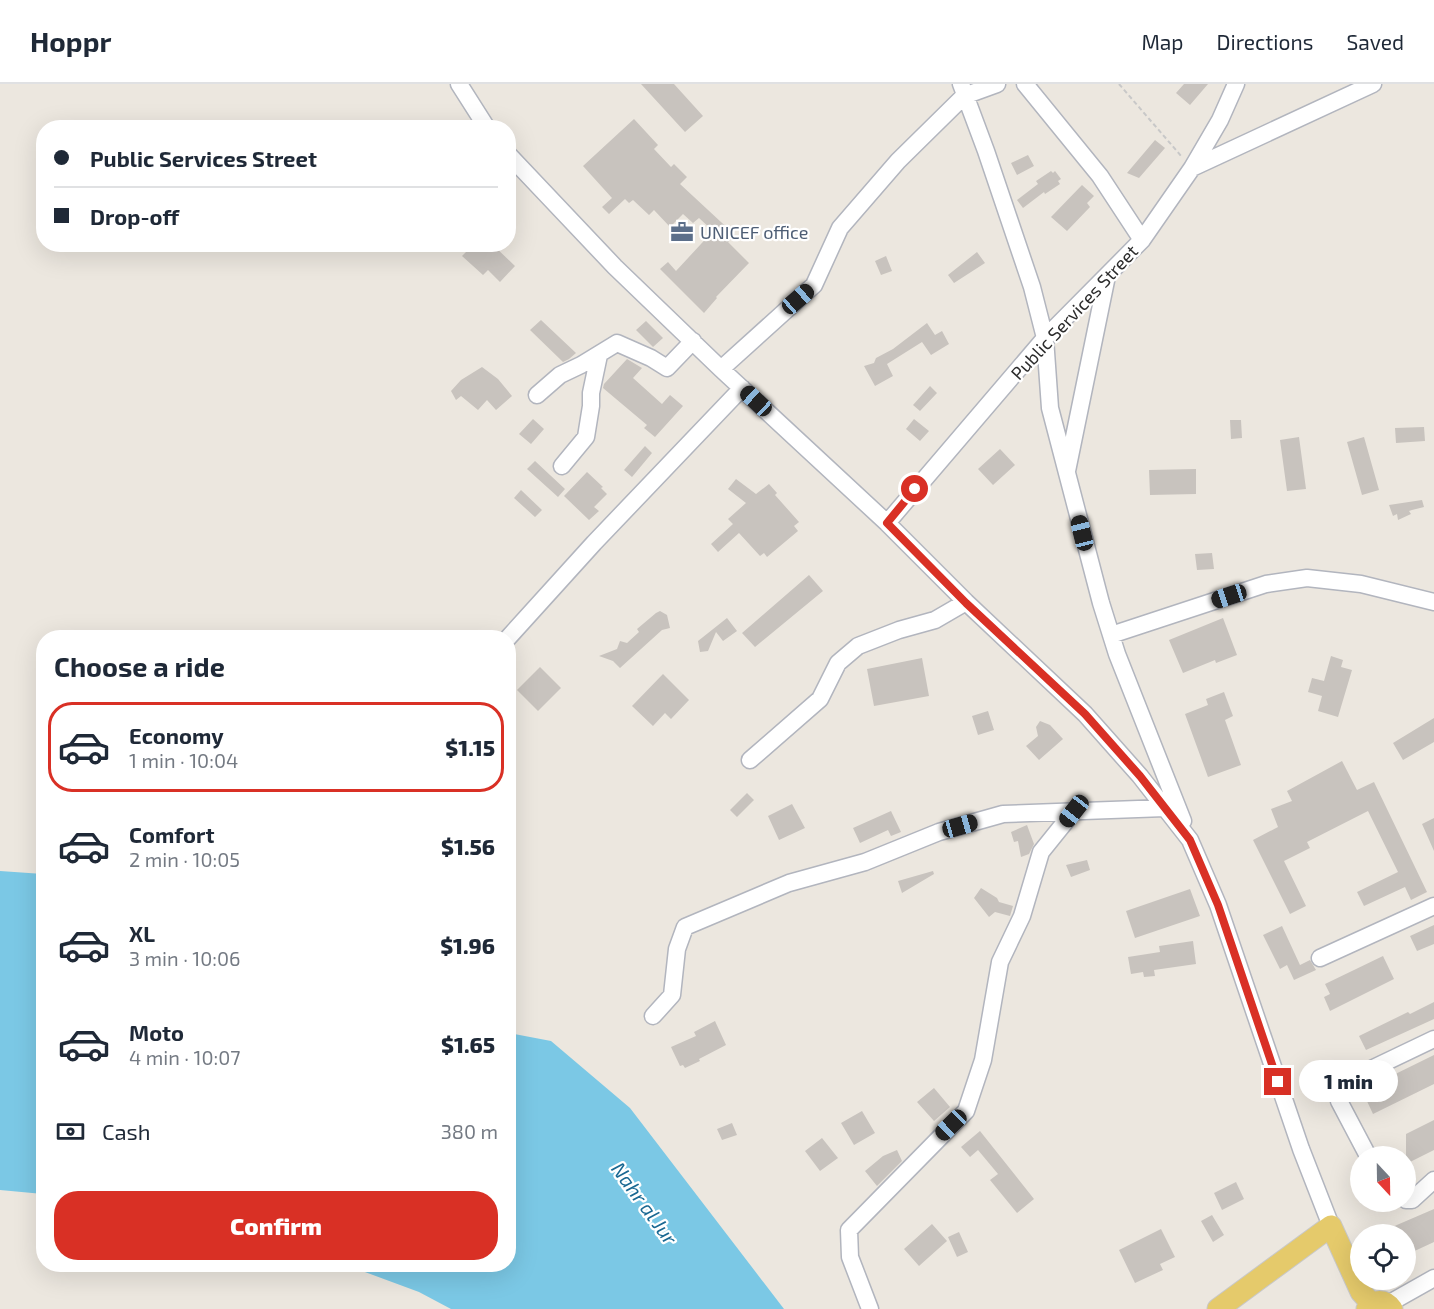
<!DOCTYPE html>
<meta charset="utf-8">
<style>
:root{--surface:#fff;--page:#f2f2f3;--text:#1f2937;--muted:#747a83;--line:#e0e1e3;--accent:#d93025}
body{margin:0;font-family:"Exo 2",sans-serif;background:var(--page);color:var(--text);height:100vh;display:flex;flex-direction:column;font-size:22px;white-space:nowrap}
*{box-sizing:border-box;margin:0}
p{font-size:20px;color:var(--muted)}
.icon{flex:none;width:33px;height:33px;fill:none;stroke:currentColor;stroke-width:2;stroke-linecap:round;stroke-linejoin:round}
.map{position:relative;flex:1;overflow:hidden}
.side{position:absolute;left:36px;top:546px;width:480px;height:642px;display:flex;flex-direction:column;background:var(--surface);border-radius:24px;box-shadow:0 6px 24px #0002}
.side>*{flex:none}
.hud{position:absolute;left:36px;top:36px;width:480px;height:132px;border-radius:24px;box-shadow:0 6px 24px #0002;display:grid;align-content:center;height:132px;padding:0 18px;background:var(--surface)}
.needle{width:39px;rotate:158deg}
.fabs{position:absolute;left:1350px;top:1062px;display:grid;gap:12px}
.fabs a{display:grid;place-items:center;width:66px;height:66px;border-radius:50%;background:var(--surface);box-shadow:0 6px 24px #0002;font-size:30px}
.end{position:absolute;width:27px;height:27px;margin:-14px;border:8px solid #d93025;background:#fff;box-shadow:0 0 0 3px #fff}
.from{border-radius:50%}
.bubble{position:absolute;height:42px;border-radius:21px;background:var(--surface);box-shadow:0 6px 24px #0002;font-size:20px;font-weight:800;line-height:42px;text-align:center}
.car{position:absolute;width:18px;height:36px;margin:-18px -9px;border-radius:8px;box-shadow:0 0 4px 2px #0007;background:linear-gradient(#222 24%,#8ab4d8 0 40%,#222 0 76%,#8ab4d8 0 86%,#222 0)}
.hud b{display:flex;align-items:center;gap:21px;height:57px;font-size:22px}
.hud b+b{border-top:2px solid var(--line)}
.hud i{width:15px;height:15px;background:var(--text)}
ul{padding:0;list-style:none}
li{display:flex;align-items:center;gap:18px;height:90px;margin:0 12px 9px;padding:0 6px;border:3px solid transparent;border-radius:24px}
li div{flex:1}
li b{display:block;font-size:22px}
li em{font-style:normal;font-weight:800}
li.on{border-color:var(--accent)}
li>.icon{width:54px;height:54px;stroke-width:1.5}
h2{padding:0 18px;font-size:27px;line-height:72px}
.pay{display:flex;align-items:center;gap:15px;height:66px;padding:0 18px;font-size:22px}
.pay p{margin-inline-start:auto}
.action{display:flex;gap:12px;margin-top:auto;padding:12px 18px}
.action a{flex:1;height:69px;border-radius:24px;background:var(--accent);color:#fff;font-size:24px;font-weight:800;line-height:69px;text-align:center}
header{display:flex;align-items:center;gap:36px;box-sizing:border-box;height:84px;padding:0 30px;background:var(--surface);border-bottom:2px solid var(--line)}
header strong{font-size:28px}
nav{display:flex;gap:33px;margin-inline-start:auto;font-size:21px}
.map>svg:first-child{display:block}
.water{fill:#7bc8e5}
.building{fill:#c8c3be}
.lines{fill:none;stroke-linecap:round;stroke-linejoin:round}
.minor-casing{stroke:#b2b5be;stroke-width:19}
.major-casing{stroke:#c8c8c8;stroke-width:23}
.path{stroke:#c8c8c8;stroke-width:2;stroke-dasharray:4.5 3;stroke-linecap:butt}
.minor{stroke:#fff;stroke-width:16}
.major{stroke:#e5ca6b;stroke-width:21}
.route{stroke:#d93025;stroke-width:8}
.labels{text-anchor:middle;dominant-baseline:central;stroke-width:4.5;stroke-linejoin:round;paint-order:stroke}
.service-label{font-size:18px;fill:#4e5e75;stroke:#fff;text-anchor:start}
.street-label{font-size:18px;fill:#2c2c2c;stroke:#fff}
.water-label{font-size:20px;font-style:italic;fill:#196892;stroke:#fff}
</style>
<header>
<strong>Hoppr</strong>
<nav><a>Map</a><a>Directions</a><a>Saved</a></nav>
</header>
<div class="map">
<svg width="1434" height="1225" viewBox="0 0 1434 1225">
<rect width="100%" height="100%" fill="#ece7df"/>
<path class="water" d="M0,787L43,790V1110L0,1106Z
M509,949L551,957L630,1024L784,1225H451L419,1208L346,1181L508,1180Z"/>
<path class="building" d="M641,0H674L703,32L685,48Z
M1184,0H1208L1190,21L1176,9Z
M634,35L658,61L654,65L671,83L674,80L687,93L680,100L735,151L728,158L749,179L716,213L717,214L704,229L660,185L668,178L676,187L713,147L699,134L693,139L683,130L670,143L654,126L649,131L633,116L629,119L625,115L609,130L602,123L612,114L583,82Z
M1155,56L1165,64L1139,94L1127,89Z
M1028,71L1034,82L1017,91L1011,79Z
M1051,87L1053,89L1055,87L1061,95L1058,97L1060,100L1045,110L1044,108L1023,124L1017,116L1038,100L1036,97Z
M1082,101L1094,112L1087,119L1090,123L1067,147L1051,133Z
M458,160H492L515,182L500,198L488,186L483,191L462,172L466,168Z
M977,168L985,179L954,199L948,191Z
M886,172L892,187L881,191L875,177Z
M541,236L576,269L569,275L563,278L530,246Z
M646,237L663,254L653,263L636,246Z
M927,239L935,251L942,247L949,260L931,271L922,258L887,280L893,292L875,302L864,282L874,279L876,274L893,265Z
M627,275L642,284L633,294L662,320L670,311L683,322L655,353L644,344L647,341L603,304L604,300Z
M482,283L498,295L512,312L496,326L487,316L478,326L461,312L456,316L451,307L461,296Z
M930,302L937,309L920,327L913,321Z
M533,335L544,345L531,360L519,350Z
M914,335L929,347L920,357L906,345Z
M1230,336H1241L1242,354L1231,355Z
M1424,343L1425,357L1396,359L1395,344Z
M1299,353L1306,405L1287,407L1280,356Z
M1364,353L1379,406L1362,411L1347,358Z
M645,362L652,369L632,393L624,386Z
M1000,365L1015,381L993,401L978,385Z
M535,377L565,405L558,413L527,385Z
M1196,385V410L1150,411L1149,386Z
M587,388L603,403L601,404L607,410L594,423L599,427L589,436L564,412Z
M736,395L756,410L769,400L777,409L775,411L799,438L794,442L798,447L767,473L764,469L760,472L739,449L718,468L711,460L733,440L728,435L746,419L728,405Z
M521,406L542,426L535,433L514,414Z
M1422,416L1424,423L1412,426L1409,427L1411,430L1398,436L1397,430L1393,432L1389,421Z
M1212,469L1214,485L1197,486L1195,470Z
M809,491L823,507L755,563L742,549Z
M660,527L667,531L670,544L662,546L620,584L613,577L599,572L617,565L620,557L627,559L639,548L637,545L656,529Z
M727,534L737,547L723,557L716,548L708,567L700,568L698,557Z
M1223,534L1237,571L1216,579L1215,576L1183,589L1169,556Z
M1331,572L1343,576L1341,583L1352,586L1338,633L1318,627L1322,612L1308,608L1312,594L1324,597Z
M922,574L929,612L874,622L867,585Z
M540,583L561,604L538,627L517,606Z
M663,590L689,616L671,635L665,629L653,642L632,622Z
M1224,608L1233,632L1225,636L1241,681L1208,693L1185,630L1208,621L1206,615Z
M988,627L994,646L978,651L972,632Z
M1434,634V658L1403,676L1393,659Z
M1040,637L1050,641L1063,655L1039,676L1026,662L1038,652L1036,643Z
M1342,677L1357,706L1374,698L1427,808L1411,816L1405,803L1364,822L1357,808L1398,788L1368,727L1307,758L1310,764L1284,777L1306,822L1290,830L1253,756L1278,743L1271,725L1292,717L1287,707Z
M747,709L754,716L737,733L730,726Z
M792,720L805,744L779,756L768,732Z
M891,727L901,748L891,752L888,746L860,759L853,744Z
M1434,734V767L1422,740Z
M1027,741L1034,760L1029,770L1021,773L1018,757L1014,758L1011,748Z
M1087,776L1090,786L1071,793L1066,781Z
M933,787L934,790L902,809L898,797Z
M981,804L997,814L999,818L1013,822L1010,832L995,828L989,833L974,814Z
M1190,805L1200,832L1135,854L1126,827Z
M1434,841V860L1417,867L1410,852Z
M1282,842L1300,881L1310,876L1316,886L1294,896L1287,881L1280,885L1263,851Z
M1193,857L1196,880L1154,886L1155,892L1144,893L1143,888L1131,890L1128,873L1160,868L1159,862Z
M1383,872L1394,895L1330,927L1324,913L1330,910L1325,900Z
M1434,918V935L1366,966L1359,952L1408,928L1410,930Z
M715,937L726,961L699,975L700,977L685,984L683,981L680,982L671,963L696,952L694,948Z
M1434,971V1000L1373,1030L1366,1015L1380,1009L1375,1000Z
M934,1004L950,1023L934,1037L917,1018Z
M862,1027L875,1049L854,1061L841,1039Z
M1434,1036V1066L1406,1080V1050Z
M732,1039L737,1051L722,1056L717,1045Z
M980,1047L1034,1115L1017,1129L990,1096L998,1090L978,1066L970,1073L961,1063Z
M822,1054L838,1074L820,1087L805,1067Z
M897,1066L902,1077L877,1102L865,1087L883,1072Z
M1236,1098L1244,1115L1222,1126L1214,1109Z
M1434,1125V1158L1406,1171V1150H1376Z
M1212,1131L1224,1151L1213,1158L1201,1137Z
M932,1140L947,1157L919,1182L904,1165Z
M1161,1145L1175,1173L1160,1180L1163,1186L1135,1199L1119,1166Z
M959,1148L968,1168L957,1173L948,1153Z"/>
<g class="lines">
<g class="minor-casing">
<path id="minor" d="M459,0L487,44
M961,0L986,67L1032,203L1045,254L1050,324L1101,519L1117,570L1183,737
M1025,0L1100,92L1142,156
M508,70L615,183L721,285L887,439L966,518L1085,630L1140,692L1190,756L1218,821L1301,1065L1331,1142
M1192,84L1373,0
M721,285L814,201L840,144L898,77L964,12L997,0
M537,311L560,291L581,281L617,259L651,274L667,284L693,257
M562,382L586,353L591,322V309L599,271
M1067,387L1107,192
M887,439L1045,254L1142,156L1192,84L1220,36L1236,0
M1111,551L1266,500L1307,494L1361,500L1434,518
M508,554L594,459L742,304
M750,676L820,615L838,579L858,562L899,546L935,536L966,518
M1320,874L1434,822
M653,932L672,911L677,865L685,843L789,799L865,778L939,748L1003,730L1165,724
M1368,1072L1339,1017L1338,1008L1342,999L1434,955
M1406,1116H1412L1434,1096
M1388,1220L1434,1194
M870,1225L850,1173L849,1146L966,1027L983,976L1000,878L1022,832L1041,768L1074,727"/>
</g>
<g class="major-casing">
<path id="major" d="M1218,1225L1331,1142L1361,1208L1371,1219
M1367,1225C1374,1215 1385,1215 1392,1225"/>
</g>
<path class="path" d="M1119,0L1182,73"/>
<use href="#minor" class="minor"/>
<use href="#major" class="major"/>
</g>
<g class="lines">
<path class="route" d="M915,405L887,439L966,519L1085,630L1140,692L1190,756L1218,821L1278,998"/>
</g>
<defs>
<g id="office-bare" transform="scale(1.8)"><path d="M-6-3h4V-5.5h4V-3h4V5H-6ZM-1-4.5V-3h2v-1.5ZM-6 0V1H6V0Z" fill="#5c6f8a" stroke="#fff" stroke-width="2.5" paint-order="stroke"/></g>
</defs>
<g fill-rule="evenodd">
<use href="#office-bare" x="682" y="148"/>
</g>
<g class="labels">
<g class="service-label">
<text x="700" y="148">UNICEF office</text>
</g>
<g class="street-label">
<text transform="translate(1074 228) rotate(-47)">Public Services Street</text>
</g>
<g class="water-label">
<text transform="translate(645 1119) rotate(54)">Nahr al Jur</text>
</g>
</g>
</svg>
<div class="fabs">
<a><svg class="needle" viewBox="-14 -14 28 28"><path d="M0-13l5 13h-10z" fill="#e53935"/><path d="M0 13l5-13h-10z" fill="#747a83"/></svg></a>
<a><svg class="icon" aria-label="locate" viewBox="0 0 24 24"><circle cx="12" cy="12" r="6"/><path d="M12 2v4M12 18v4M2 12h4M18 12h4"/></svg></a>
</div>
<i class="end from" style="left:915px;top:405px"></i>
<i class="end" style="left:1278px;top:998px"></i>
<div class="bubble" style="left:1299px;top:976px;width:99px">1 min</div>
<i class="car" style="left:798px;top:215px;rotate:49deg"></i>
<i class="car" style="left:756px;top:317px;rotate:313deg"></i>
<i class="car" style="left:1082px;top:449px;rotate:346deg"></i>
<i class="car" style="left:1229px;top:512px;rotate:252deg"></i>
<i class="car" style="left:1074px;top:727px;rotate:218deg"></i>
<i class="car" style="left:960px;top:742px;rotate:74deg"></i>
<i class="car" style="left:951px;top:1041px;rotate:226deg"></i>
<div class="hud">
<b><i class="from"></i>Public Services Street</b>
<b><i></i>Drop-off</b>
</div>
<section class="side">
<h2>Choose a ride</h2>
<ul>
<li class="on"><svg class="icon" aria-label="car" viewBox="0 0 24 24"><path d="M5 17H2v-5l4-1 3-4h7l3 4 3 1v5h-3M9 17h6M6 11h13"/><circle cx="7" cy="17" r="2"/><circle cx="17" cy="17" r="2"/></svg><div><b>Economy</b><p>1 min · 10:04</p></div><em>$1.15</em></li>
<li><svg class="icon" aria-label="car" viewBox="0 0 24 24"><path d="M5 17H2v-5l4-1 3-4h7l3 4 3 1v5h-3M9 17h6M6 11h13"/><circle cx="7" cy="17" r="2"/><circle cx="17" cy="17" r="2"/></svg><div><b>Comfort</b><p>2 min · 10:05</p></div><em>$1.56</em></li>
<li><svg class="icon" aria-label="car" viewBox="0 0 24 24"><path d="M5 17H2v-5l4-1 3-4h7l3 4 3 1v5h-3M9 17h6M6 11h13"/><circle cx="7" cy="17" r="2"/><circle cx="17" cy="17" r="2"/></svg><div><b>XL</b><p>3 min · 10:06</p></div><em>$1.96</em></li>
<li><svg class="icon" aria-label="car" viewBox="0 0 24 24"><path d="M5 17H2v-5l4-1 3-4h7l3 4 3 1v5h-3M9 17h6M6 11h13"/><circle cx="7" cy="17" r="2"/><circle cx="17" cy="17" r="2"/></svg><div><b>Moto</b><p>4 min · 10:07</p></div><em>$1.65</em></li>
</ul>
<div class="pay"><svg class="icon" aria-label="cash" viewBox="0 0 24 24"><path d="M3 7h18v10H3z"/><circle cx="12" cy="12" r="2"/></svg>Cash<p>380 m</p></div>
<div class="action"><a>Confirm</a></div>
</section>
</div>
